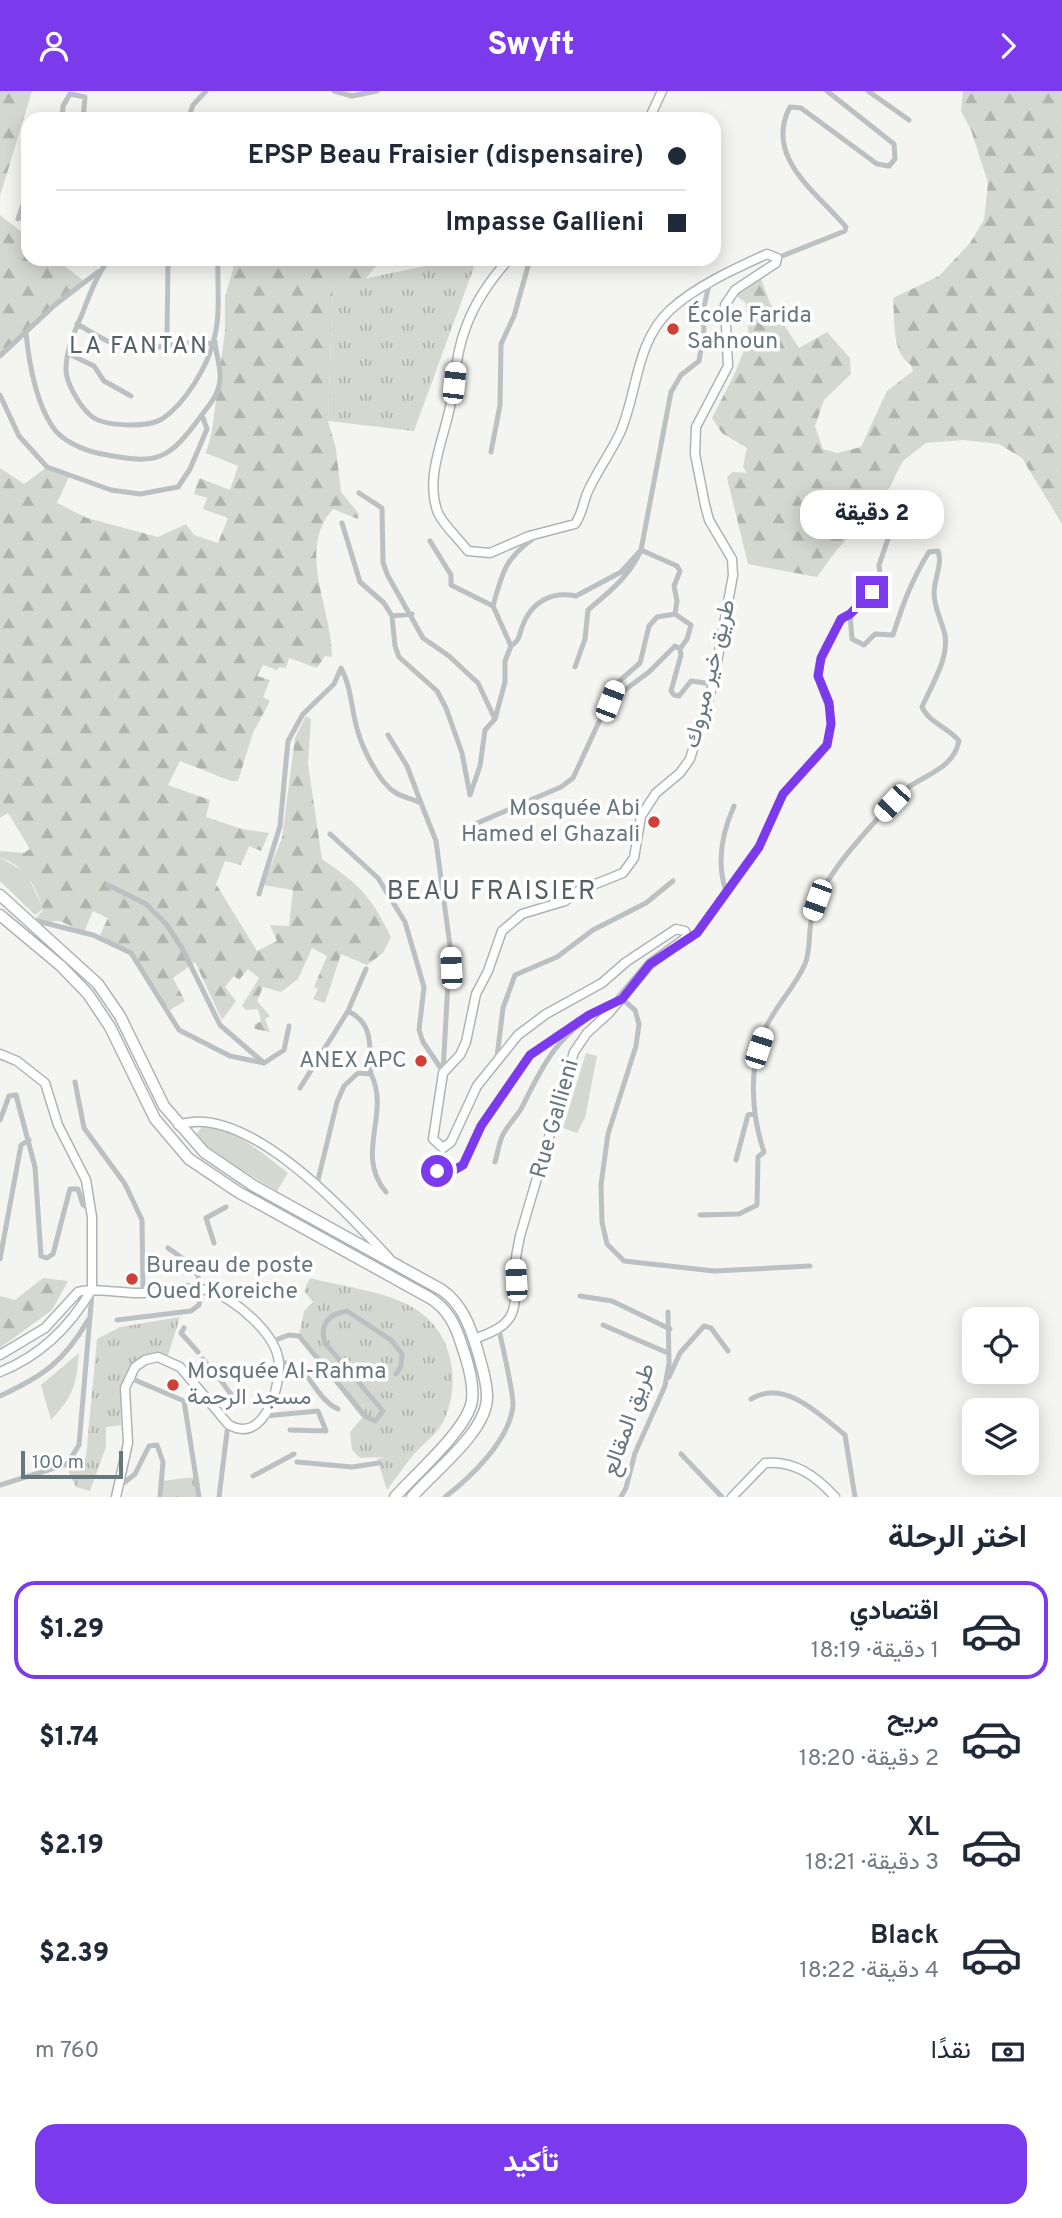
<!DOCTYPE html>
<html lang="ar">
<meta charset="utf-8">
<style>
:root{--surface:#fff;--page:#f2f2f3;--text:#1f2937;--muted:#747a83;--line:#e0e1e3;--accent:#7c3aed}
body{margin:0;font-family:Overpass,Vazirmatn,sans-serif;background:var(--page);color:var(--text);direction:rtl;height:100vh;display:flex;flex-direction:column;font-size:26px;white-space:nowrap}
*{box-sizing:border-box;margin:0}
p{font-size:23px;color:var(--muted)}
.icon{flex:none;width:38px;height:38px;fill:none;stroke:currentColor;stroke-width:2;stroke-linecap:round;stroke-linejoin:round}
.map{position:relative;height:1406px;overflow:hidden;direction:ltr}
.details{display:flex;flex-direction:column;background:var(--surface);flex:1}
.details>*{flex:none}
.top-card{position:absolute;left:21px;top:21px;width:700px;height:154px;border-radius:21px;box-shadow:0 4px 18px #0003;direction:rtl;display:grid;align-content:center;height:154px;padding:0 35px;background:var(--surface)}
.tools{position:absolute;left:962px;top:1216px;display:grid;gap:14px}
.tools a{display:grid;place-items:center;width:77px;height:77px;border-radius:14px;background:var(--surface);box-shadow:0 4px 18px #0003;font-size:35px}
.scale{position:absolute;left:21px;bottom:18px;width:102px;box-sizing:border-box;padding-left:7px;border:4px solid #66787e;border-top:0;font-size:19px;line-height:24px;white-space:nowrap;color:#66787e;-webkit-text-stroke:5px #fff;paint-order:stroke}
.end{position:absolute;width:32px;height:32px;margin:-16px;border:9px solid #7c3aed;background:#fff;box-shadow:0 0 0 4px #fff}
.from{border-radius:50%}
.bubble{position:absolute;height:49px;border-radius:21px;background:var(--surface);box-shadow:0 4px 18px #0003;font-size:23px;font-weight:800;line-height:49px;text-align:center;direction:rtl}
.car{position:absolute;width:21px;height:42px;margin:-21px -10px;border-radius:9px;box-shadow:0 0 5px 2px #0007;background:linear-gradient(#fff 24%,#345 0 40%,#fff 0 76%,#345 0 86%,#fff 0)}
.top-card b{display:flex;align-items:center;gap:24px;height:66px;font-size:26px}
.top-card b+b{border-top:2px solid var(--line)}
.top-card i{width:18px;height:18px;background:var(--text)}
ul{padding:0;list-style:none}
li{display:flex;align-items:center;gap:21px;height:98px;margin:0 14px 10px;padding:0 21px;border:4px solid transparent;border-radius:21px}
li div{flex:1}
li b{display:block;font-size:26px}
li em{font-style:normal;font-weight:800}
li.on{border-color:var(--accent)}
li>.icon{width:63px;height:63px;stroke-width:1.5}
h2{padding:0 35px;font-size:32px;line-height:84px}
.pay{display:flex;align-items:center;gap:18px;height:77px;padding:0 35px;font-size:26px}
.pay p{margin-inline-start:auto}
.button{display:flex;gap:14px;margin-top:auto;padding:14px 35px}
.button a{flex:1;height:80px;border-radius:21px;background:var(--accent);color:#fff;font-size:28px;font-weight:800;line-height:80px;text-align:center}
header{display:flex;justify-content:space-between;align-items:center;height:91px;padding:0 35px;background:var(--accent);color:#fff;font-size:32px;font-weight:800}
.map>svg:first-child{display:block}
.grass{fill:url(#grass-tufts)}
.forest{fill:url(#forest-firs)}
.garden{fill:#d5d8d0}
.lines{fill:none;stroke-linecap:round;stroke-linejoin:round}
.secondary-casing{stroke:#aeb4b6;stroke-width:11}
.highway-casing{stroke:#afb3b5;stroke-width:13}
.street{stroke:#bbc0c2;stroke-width:5}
.secondary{stroke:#fff;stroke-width:8}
.highway{stroke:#fff;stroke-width:10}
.route{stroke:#7c3aed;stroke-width:9}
.poi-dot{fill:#cf4136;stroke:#fff;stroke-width:2.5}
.labels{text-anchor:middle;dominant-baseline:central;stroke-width:7;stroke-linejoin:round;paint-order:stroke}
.poi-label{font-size:23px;fill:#66787e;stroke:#fff;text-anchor:start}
.street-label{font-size:23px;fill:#66787e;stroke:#fff}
.neighbourhood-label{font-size:24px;letter-spacing:2px;fill:#536064;stroke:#fff}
.quarter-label{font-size:26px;letter-spacing:2px;fill:#536064;stroke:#fff}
</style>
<header><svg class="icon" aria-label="forward" viewBox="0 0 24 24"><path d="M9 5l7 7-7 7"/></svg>Swyft<svg class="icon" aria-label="person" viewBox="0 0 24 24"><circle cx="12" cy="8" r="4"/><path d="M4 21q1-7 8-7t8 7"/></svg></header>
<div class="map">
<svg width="1062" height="1406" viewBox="0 0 1062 1406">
<defs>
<pattern id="grass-tufts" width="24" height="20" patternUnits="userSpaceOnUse" patternTransform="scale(1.75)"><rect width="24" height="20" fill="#d5d8d0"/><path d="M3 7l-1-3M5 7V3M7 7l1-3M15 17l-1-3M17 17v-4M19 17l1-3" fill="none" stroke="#b1b4ae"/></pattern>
<pattern id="forest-firs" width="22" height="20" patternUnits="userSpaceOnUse" patternTransform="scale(1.75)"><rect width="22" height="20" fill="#d5d8d0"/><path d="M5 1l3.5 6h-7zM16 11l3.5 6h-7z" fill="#b1b4ae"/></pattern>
</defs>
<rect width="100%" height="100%" fill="#f4f4f1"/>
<path class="grass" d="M460,168H477L414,340L328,330L333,194Z
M310,1187C365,1202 437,1201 451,1271C455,1292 452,1314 442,1333C435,1345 422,1354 413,1364C404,1375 396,1387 387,1399L377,1368L384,1366L360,1367L352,1359L350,1341L362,1327L299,1245L304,1220L313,1211L304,1200Z
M180,1226L168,1264C118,1265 120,1294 121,1334L106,1336V1356L90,1400L76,1396L68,1380L82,1373L86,1366L97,1248L120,1236Z
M194,1386L197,1406H163L162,1390Z"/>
<path class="forest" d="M0,0H32L0,105Z
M963,0H1062V433L1022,367L999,353L963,349L926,352L903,370L878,418L838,457L817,486L748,473L727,387L732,381L747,382L743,376L747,357L722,342L712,327L734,284L749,247L746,212L738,206L737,198L760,185L770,212L799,257L827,241L850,267L851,283L824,309L815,335L823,358L837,362L861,356L887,300L913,280L911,274C891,261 895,228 893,207L939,185L970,152L984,129L988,92L971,39L961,20Z
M0,124L28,146V168H56L85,191L0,264Z
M236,168H382L365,188L333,195L328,330L336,358L341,401L359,423L358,428L333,418C296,459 332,517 332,566L325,565L317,577L289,567L286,577L279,576L277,579L263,574L257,585L270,589L263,606L270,610L253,642L238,690H231L180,670L168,694L210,709L206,726L242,738L269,742L261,760L249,755L241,774L225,770L216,793L257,860L277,850L270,834L289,835L293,799L263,794L282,747L295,647L306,625L311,628L308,673L322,768C360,794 371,805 391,846L383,862L367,874L341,863L325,912L313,908L318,898L314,896L327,865L312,857L298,888L281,901L263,896L257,910L270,925L265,928L270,941L255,938L254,934L261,930L258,918L246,919L242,915L259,887L248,878L239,889L234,885L225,896L236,910L222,929L195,871L173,887L185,910L170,919L127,860L100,844L108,827L93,820L84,841L60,830L42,831L36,827L43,819C36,796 26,774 0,767V760L24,762L30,758L8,722L0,727V377L24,393L47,376L69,386L57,412L87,427L158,446L186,433L194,444L218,452L228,427L203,418L207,407L194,403L199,387L230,399L238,375L206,362L212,340L225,240V206Z
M43,1187L68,1190L52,1219L0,1257V1205L15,1209Z"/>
<path class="garden" d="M0,767L26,781L43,818L35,824L0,790Z
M586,962L597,965L585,1027L577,1042L563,1037Z
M205,1032C238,1041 261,1061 288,1082L277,1100L216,1064L195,1045Z
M79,1262C76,1295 74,1304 51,1329L41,1294Z"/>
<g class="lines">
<g class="secondary-casing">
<path id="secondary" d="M649,28L662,0
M0,963L17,970L45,992L58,1034L86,1089L92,1126V1198
M178,1034C246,1010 347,1122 389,1167
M474,1248C518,1233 516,1221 515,1178C515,1167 518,1156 520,1145L574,961L587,942L609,922L650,873L687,846L685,840L676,838L626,871L602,892L546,923L518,944L477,995L451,1051L443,1057L433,1048L443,982L460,964L466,951L476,903L488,880L502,840L522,823L565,810L578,800L623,782L634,767L641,725L656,702L680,682L690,668L713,593L733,484L732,468L709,429L705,414L695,363L696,336L728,275L725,214L735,199L776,172L777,167L767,163C736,177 696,195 670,219C635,252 638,301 620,342C611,361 598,379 589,398C583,410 583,422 575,433L529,445L490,462L468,460C460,449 444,435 438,422C424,386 445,346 451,311C456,285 456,261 466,236C475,211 491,188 509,168
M0,1264L45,1237L78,1201C89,1196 127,1203 142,1202C164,1201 186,1195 207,1199C234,1206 278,1244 279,1273C280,1299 262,1355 228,1333L180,1276L158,1266L145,1269L135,1276L125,1297L128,1352L116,1406
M0,1281C40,1265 70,1236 92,1198
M732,1406L765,1372C794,1369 816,1385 835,1406"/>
</g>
<g class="highway-casing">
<path id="highway" d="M0,804L98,893L120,925L164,1015L204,1061L254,1095L442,1199C462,1213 470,1235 477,1258C481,1273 487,1289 487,1305C488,1340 434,1380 412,1406
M0,824L61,875L88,903L110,936L155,1028L189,1068L238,1101L430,1207C448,1218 456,1235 462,1255C468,1272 474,1292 472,1309C469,1337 414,1384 395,1406"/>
</g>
<path class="street" d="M334,0L352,5L377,0
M868,0L909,29
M62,28L63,15L70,3L85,6L83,28
M96,28V27
M188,28L193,14L206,0
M28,100L18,128L28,121
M777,167L845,140L846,136C819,103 763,67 790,16L801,17L877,73L889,75L895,68L894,53L827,0
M109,168C97,184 90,202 83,221C76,237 66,259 66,277C65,291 80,315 90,324C103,336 147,337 162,328C185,313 208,275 214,248C221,224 217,193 218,168
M77,233C111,252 124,265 163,255L167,246L168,168
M26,242C29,272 35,309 52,335C61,350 85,360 102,363C158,374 168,370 201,325C209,314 219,304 220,288C221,277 216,263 215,251
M163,255L197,251L214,253
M69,263L94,275L104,290L131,305
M0,265L56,213L98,181
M0,304L19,345L47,376L111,399L140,403L178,396L190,378L207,338L202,324
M491,361L500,314L501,253L514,225L530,168
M359,402L382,417L383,472L388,485L423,547L449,565L478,592L494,626
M342,432L360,491L384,512L392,525L395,555L399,566L437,600L446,617L462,662L470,704
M430,450L451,484V494L493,515L511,555L505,570V591L495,628L485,639L480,675L470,704
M493,515C503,479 505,468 535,446
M675,523L691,534L687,548L680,558
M392,525L412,523
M511,555C520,549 519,545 522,536C531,511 551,500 576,505L621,481L641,459L671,301L681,284L699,270L704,238L702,224L709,194
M610,610L649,581L675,555L680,558L681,564L671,600L674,604L679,605L691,590L713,593
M388,644L407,675L421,712
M475,733L561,696L573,687L617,592L640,572L649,535L657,526L675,523L677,510L674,495L680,480L677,475L641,459C630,485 609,501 588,519L585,548L575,576
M330,743L378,787L405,831L424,896L419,939L423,951L442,979
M726,800C716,771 722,742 734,715
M259,803L280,735L288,650L303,623L334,593L341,577C352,597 351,619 358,641C363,658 379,692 396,702C403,706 413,708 421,712L436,750L450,855L443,981
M29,828L93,844L131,862L179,939L230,965L264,972L220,934L182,857L166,833L146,813L108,794
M687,846L697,842C716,813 739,788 757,759C768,741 773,719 785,701C796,684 820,672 827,653C839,622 821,610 818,586C814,546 859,517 881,491L879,474L888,448
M348,920C375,933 369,957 371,983
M497,966L503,917L515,884L557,866L593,839L646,812L673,790
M264,972L284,959L289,935
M75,991L84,1037L125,1093L142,1129L143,1202
M300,997L348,920L366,878
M0,1029L9,1005L16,1004L35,1076L41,1165L47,1167L53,1163L70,1098H78L83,1114L91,1119
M736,1069L748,1024L755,1022
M495,1071C498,1062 499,1048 505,1040C510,1032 516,1026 521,1018C550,960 562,937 622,908L635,919L639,933L636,955L608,1043L601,1094L602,1131L607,1153L624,1170L714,1180L810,1175
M426,1075L437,1080L454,1079L463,1074L481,1035L530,964L564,942
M317,1093L337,1011L344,995L358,982L371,983C391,1023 354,1063 386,1101
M700,1124L739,1123L757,1114L758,1066L764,1061C751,1023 748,973 766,936C777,913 795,896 805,873C811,859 808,841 812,825C822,788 855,753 880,725C888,716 897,705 906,698C926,683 953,678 959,650C948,636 929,632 922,616C931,595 949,568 945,544C942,530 934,517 934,502C934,489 943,472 938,460L929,461C911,490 903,513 893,544L875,543L864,554L852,548L850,523
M214,1152L206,1127L226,1116
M0,1168L21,1054L29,1049
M580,1205L612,1210L670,1238
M117,1229L191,1220L199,1214C205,1181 193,1175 168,1157
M603,1234L668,1262
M184,1237L181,1242L198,1261
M270,1251L289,1244L299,1245L365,1325L375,1330L383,1320L325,1252C319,1233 329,1223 347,1220L391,1249L402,1263L401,1275L396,1283
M203,1268L214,1281
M279,1271C311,1272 313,1307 338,1318
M128,1286L184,1310L199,1406
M669,1286L680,1262L704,1235L711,1237L728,1260
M0,1305C43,1285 64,1271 88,1229
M751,1308C785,1288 819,1323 845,1344L855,1406
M219,1324L236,1310L219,1287
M265,1325L318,1320L326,1340L290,1339
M681,1363L722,1406
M297,1371L352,1376L379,1372
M253,1385L294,1363
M0,1394L67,1373L79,1354L92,1202
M120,1395L135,1383L149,1355L157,1354L163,1371L160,1406
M219,1406L228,1333
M445,1406C471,1386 509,1350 513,1315C514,1304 502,1253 499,1239
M621,1406L626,1397L635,1362L665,1295L669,1272L668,1221"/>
<use href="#secondary" class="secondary"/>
<use href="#highway" class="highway"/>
</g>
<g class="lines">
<path class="route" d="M437,1080L454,1079L463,1074L481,1035L530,964L589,924L622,908L650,873L697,842L759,756L783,703L827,654L831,633L829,612L818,585L821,567L841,528L850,523L872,501"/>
</g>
<g class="poi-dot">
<circle cx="673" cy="238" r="7"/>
<circle cx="654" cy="731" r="7"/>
<circle cx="421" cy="970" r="7"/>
<circle cx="132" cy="1188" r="7"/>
<circle cx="173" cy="1294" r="7"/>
</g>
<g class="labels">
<g class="poi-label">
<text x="687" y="225">École Farida<tspan x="687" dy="26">Sahnoun</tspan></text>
<text x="640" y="718" text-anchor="end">Mosquée Abi<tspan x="640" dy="26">Hamed el Ghazali</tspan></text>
<text x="407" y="970" text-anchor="end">ANEX APC</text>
<text x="146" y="1175">Bureau de poste<tspan x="146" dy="26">Oued Koreiche</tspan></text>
<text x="187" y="1281">Mosquée Al-Rahma<tspan x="187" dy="26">مسجد الرحمة</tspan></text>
</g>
<g class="street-label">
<text transform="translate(711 583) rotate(-76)">طريق خير مبروك</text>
<text transform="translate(556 1028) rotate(-74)">Rue Gallieni</text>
<text transform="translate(630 1329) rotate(-71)">طريق المقالع</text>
</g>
<g class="neighbourhood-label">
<text x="139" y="256">LA FANTAN</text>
</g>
<g class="quarter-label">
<text x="492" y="801">BEAU FRAISIER</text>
</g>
</g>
</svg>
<div class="tools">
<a><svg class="icon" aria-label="locate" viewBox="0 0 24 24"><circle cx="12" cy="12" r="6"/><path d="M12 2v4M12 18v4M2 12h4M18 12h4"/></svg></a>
<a><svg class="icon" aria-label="layers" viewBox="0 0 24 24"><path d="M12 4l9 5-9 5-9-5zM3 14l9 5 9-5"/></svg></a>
</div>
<div class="scale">100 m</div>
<i class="end from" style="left:437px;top:1080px"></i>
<i class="end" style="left:872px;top:501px"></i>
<div class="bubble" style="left:800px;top:399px;width:144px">2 دقيقة</div>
<i class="car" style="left:454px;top:292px;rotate:6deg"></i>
<i class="car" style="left:610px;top:610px;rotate:21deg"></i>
<i class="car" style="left:892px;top:712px;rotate:223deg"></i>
<i class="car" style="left:817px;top:809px;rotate:200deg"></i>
<i class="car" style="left:451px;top:877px;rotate:357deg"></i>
<i class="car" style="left:759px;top:957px;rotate:18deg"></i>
<i class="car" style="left:516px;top:1189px;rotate:357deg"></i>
<div class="top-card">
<b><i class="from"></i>EPSP Beau Fraisier (dispensaire)</b>
<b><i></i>Impasse Gallieni</b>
</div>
</div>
<section class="details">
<h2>اختر الرحلة</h2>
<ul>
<li class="on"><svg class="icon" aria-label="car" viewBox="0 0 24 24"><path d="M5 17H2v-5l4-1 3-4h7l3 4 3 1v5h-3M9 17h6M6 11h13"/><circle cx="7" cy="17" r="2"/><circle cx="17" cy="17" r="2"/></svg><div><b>اقتصادي</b><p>1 دقيقة · 18:19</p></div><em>$1.29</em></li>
<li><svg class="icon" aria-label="car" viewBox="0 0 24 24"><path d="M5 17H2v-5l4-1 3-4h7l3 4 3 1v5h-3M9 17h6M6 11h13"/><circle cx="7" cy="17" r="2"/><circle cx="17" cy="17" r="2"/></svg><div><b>مريح</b><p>2 دقيقة · 18:20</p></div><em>$1.74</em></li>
<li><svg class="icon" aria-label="car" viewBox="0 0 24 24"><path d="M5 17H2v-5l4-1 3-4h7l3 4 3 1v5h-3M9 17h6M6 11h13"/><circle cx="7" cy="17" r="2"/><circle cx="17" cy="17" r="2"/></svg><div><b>XL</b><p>3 دقيقة · 18:21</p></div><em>$2.19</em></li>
<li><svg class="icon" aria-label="car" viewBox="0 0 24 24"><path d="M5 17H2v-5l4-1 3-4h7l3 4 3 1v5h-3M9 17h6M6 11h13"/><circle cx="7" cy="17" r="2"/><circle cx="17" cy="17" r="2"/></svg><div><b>Black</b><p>4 دقيقة · 18:22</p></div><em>$2.39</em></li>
</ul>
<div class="pay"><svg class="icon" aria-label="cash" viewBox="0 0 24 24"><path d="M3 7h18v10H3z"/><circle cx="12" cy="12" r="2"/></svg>نقدًا<p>760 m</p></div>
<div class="button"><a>تأكيد</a></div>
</section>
